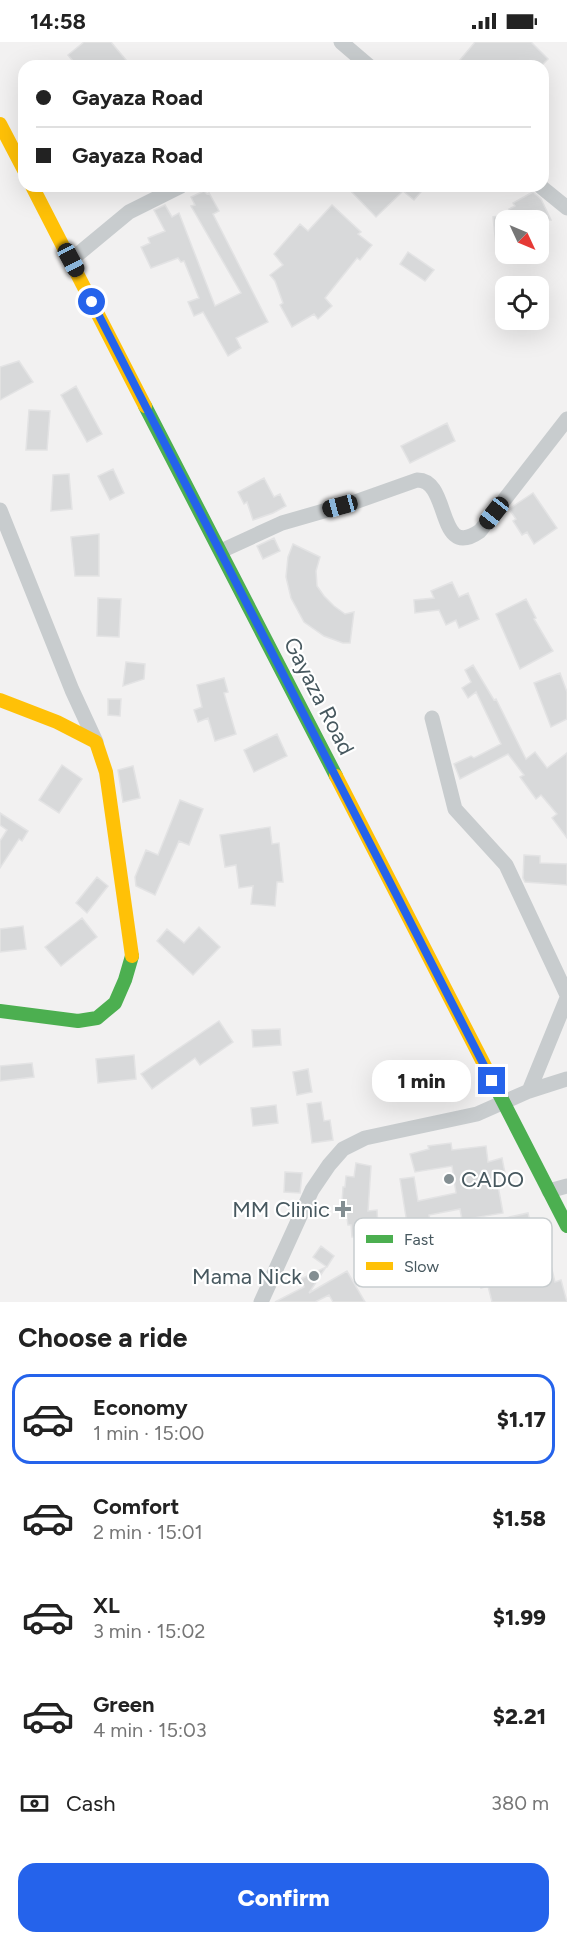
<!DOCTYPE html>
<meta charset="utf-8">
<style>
:root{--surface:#fff;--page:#f6f6f6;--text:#222;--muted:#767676;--line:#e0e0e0;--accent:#2563eb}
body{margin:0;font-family:Figtree,sans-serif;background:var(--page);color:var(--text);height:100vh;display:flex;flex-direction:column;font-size:22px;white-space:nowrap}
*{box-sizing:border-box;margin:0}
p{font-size:20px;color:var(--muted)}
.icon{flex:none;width:33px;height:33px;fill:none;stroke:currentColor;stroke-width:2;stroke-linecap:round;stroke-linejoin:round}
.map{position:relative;height:1260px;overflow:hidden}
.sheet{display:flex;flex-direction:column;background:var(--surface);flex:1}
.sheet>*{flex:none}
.top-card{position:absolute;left:18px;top:18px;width:531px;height:132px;border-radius:18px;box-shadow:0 6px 24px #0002;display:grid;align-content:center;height:132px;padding:0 18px;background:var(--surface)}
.needle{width:39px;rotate:134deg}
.tools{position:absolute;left:495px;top:168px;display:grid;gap:12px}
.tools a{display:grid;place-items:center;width:54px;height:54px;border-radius:12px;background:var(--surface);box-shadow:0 6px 24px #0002;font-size:30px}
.end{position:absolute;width:27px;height:27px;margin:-14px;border:8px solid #2563eb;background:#fff;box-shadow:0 0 0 3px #fff}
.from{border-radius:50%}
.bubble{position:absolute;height:42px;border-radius:18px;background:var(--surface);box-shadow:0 6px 24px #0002;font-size:20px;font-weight:800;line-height:42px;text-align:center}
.car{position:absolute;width:18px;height:36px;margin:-18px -9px;border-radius:8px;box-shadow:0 0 4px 2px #0007;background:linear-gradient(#222 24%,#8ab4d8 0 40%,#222 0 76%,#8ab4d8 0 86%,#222 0)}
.top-card b{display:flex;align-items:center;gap:21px;height:57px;font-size:22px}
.top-card b+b{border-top:2px solid var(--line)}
.top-card i{width:15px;height:15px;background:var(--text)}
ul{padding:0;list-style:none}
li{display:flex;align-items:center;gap:18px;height:90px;margin:0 12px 9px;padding:0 6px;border:3px solid transparent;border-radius:18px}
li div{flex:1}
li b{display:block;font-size:22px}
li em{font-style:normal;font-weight:800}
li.selected{border-color:var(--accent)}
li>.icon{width:54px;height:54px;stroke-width:1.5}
h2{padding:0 18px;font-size:27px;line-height:72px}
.pay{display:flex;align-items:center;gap:15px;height:66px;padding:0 18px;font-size:22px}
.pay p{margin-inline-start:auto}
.button{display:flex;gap:12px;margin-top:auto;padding:12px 18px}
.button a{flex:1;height:69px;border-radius:18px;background:var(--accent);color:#fff;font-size:24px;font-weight:800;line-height:69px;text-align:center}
.status{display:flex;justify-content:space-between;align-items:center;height:42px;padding:0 30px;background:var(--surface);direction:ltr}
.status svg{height:16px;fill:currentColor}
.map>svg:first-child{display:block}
.building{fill:#d8d9da;stroke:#e3e3e4;stroke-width:1.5}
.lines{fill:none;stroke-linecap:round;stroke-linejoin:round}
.street{stroke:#c8ccce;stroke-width:15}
.fast{stroke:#4caf50;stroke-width:14}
.slow{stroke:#ffc107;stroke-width:14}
.route{stroke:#2563eb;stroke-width:8}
.poi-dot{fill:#838e92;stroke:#fff;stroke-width:2}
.labels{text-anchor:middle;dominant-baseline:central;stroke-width:4.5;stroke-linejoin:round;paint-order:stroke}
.street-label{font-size:22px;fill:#47585f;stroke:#fff}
.poi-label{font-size:22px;fill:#47585f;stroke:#fff;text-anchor:end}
.key{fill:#fff;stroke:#c8cdcf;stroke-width:1.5}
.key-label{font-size:16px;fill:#47585f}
</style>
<div class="status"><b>14:58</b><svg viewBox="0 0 49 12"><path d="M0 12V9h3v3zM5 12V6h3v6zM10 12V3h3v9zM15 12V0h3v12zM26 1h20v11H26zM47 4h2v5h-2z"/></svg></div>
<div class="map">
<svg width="567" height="1260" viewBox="0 0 567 1260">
<rect width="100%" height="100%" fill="#f2f1f1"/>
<path class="building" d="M84,0H111L131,24H77L68,13Z
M475,0H531L548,17L541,24H455Z
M346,144H426L414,158L403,149L376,175Z
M204,149L207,152L209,151L219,169L213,172L268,280L236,296L241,306L228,314L203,270L194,274L188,260L199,256L184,219L181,220L178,216L151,226L141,205L150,201L148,196L165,189L154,168L165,163L172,175L179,171L215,264L241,251L191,164L195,163L191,155Z
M533,150L541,157L551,178H514L509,167L515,164L513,161Z
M332,163L361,190L358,192L372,203L360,218L357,216L325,256L332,264L318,277L314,272L292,285L280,263L283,261L275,239L270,233L283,223L274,212L300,182L308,189Z
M506,173V212H497L493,175Z
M408,210L434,228L425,239L400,222Z
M19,319L33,340L0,358V325Z
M76,344L102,392L87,400L61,353Z
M29,368L50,369L47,408H26Z
M447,381L455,399L410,421L401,404Z
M113,427L124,451L110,458L98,434Z
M69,432L72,467L51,469L53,433Z
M264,436L274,455L280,452L286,464L273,471L253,478L247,460L244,462L238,450Z
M533,451L557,486L534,502L527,490L522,493L513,479L516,477L509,467Z
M99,492V534H75L71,495Z
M274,496L280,509L263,517L257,504Z
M293,502L320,515L316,529L317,544L324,554L334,564L345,572L354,570L350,601H343L324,594L304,580L291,556L286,535L288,515Z
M452,540L459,555L468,551L479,577L459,586L456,578L446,583L439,568L415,571L414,558L434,556L431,549Z
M98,556L121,557L119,595L97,594Z
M526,557L536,576L534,577L553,609L520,627L496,572Z
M126,620L145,622L144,637L123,644Z
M473,623L494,658L496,657L526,717L535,710L547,726L567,711V796L552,776L557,772L541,753L536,757L520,735L524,733L508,712L460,737L454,722L471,714L474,716L501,702L476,650L468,656L462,646L471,640L465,628Z
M560,631L567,650V677L551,685L534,641Z
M224,636L228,650L224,651L236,692L215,699L208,676L198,680L194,668L202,665L197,643Z
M108,657H121L120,674L108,673Z
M277,692L287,714L254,730L244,708Z
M62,723L82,737L59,771L39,758Z
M133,724L140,756L123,760L118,728Z
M180,758L203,767L189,803L179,799L155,853L136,844L135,835L146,808L158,813Z
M0,771L28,789L22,799L19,797L0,826V799L7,788L0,783Z
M270,785L272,802L279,801L283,840H277L275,864L251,862L253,844L239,846L236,823L225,825L220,793Z
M524,813L540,814V821L567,822V843L525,840L523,836Z
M97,835L108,844L87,871L76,861Z
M82,876L97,895L61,924L45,905Z
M23,884L26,907L0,910V887Z
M199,885L220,905L193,933L157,899L167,887L184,901Z
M219,979L233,1000L200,1023L195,1016L152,1047L141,1032Z
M280,987L281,1003L253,1005L252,988Z
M134,1013L136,1037L98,1041L96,1017Z
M32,1021L34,1035L0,1039V1024Z
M308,1027L312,1050L297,1053L293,1030Z
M321,1060L324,1079L330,1078L333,1098L312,1101L307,1062Z
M276,1063L278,1081L253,1084L251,1066Z
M451,1101L452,1108L486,1104L488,1120L502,1116L505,1131L496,1133L503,1171L462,1178L460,1167L429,1173L431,1184L408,1188L400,1137L414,1135L418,1159L456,1151L452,1124L415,1130L410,1112L429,1107L428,1104Z
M356,1121L371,1124L368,1169L377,1168L378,1184L384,1183L385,1195H387V1208H382L389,1234L374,1238L371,1223H374L373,1193L352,1195L351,1183H348L345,1161H342L343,1145H345L346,1134L354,1135Z
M285,1130L302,1131L300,1151L284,1150Z
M528,1171L536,1205L538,1209L547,1207L555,1240L561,1238L567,1260H492L488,1244L481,1246L477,1227L498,1221L496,1211L503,1209L496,1178Z
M321,1204L334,1214L327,1225L313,1215Z
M326,1225L309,1251L347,1229L365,1260H333L329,1253L315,1260H275L304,1245L301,1237Z"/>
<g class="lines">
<path class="street" d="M341,0L369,24
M540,144L567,166
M71,218L129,170L181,144
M0,468L72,648L96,700
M221,509L282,481L355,460L417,438C451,437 436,520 480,489L567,377
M432,676L455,767L506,823L567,953
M529,1049L567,956
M549,1149L567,1144
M261,1260L312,1148L329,1123L343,1107L365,1096L477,1072L529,1049L567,1037"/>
<path class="fast" d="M145,364L336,734
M0,969L78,979L97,976L115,961L125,938L132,914
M490,1034L567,1184"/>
<path class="slow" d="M0,82L24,128
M32,144L145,364
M0,658L57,680L96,700L106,730L132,914
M336,734L490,1034"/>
</g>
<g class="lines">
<path class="route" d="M92,260L492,1039"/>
</g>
<g class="poi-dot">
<circle cx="449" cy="1137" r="6"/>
<path d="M340 1158h6v6h6v6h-6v6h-6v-6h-6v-6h6z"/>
<circle cx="314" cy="1234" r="6"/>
</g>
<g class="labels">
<g class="street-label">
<text transform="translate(319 654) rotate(63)">Gayaza Road</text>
</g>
<g class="poi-label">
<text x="461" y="1137" text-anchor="start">CADO</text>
<text x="330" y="1167">MM Clinic</text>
<text x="302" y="1234">Mama Nick</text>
</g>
</g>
<rect x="354" y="1176" width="198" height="69" rx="9" class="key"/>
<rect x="366" y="1193" width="27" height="8" fill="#4caf50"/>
<rect x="366" y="1220" width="27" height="8" fill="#ffc107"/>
<g class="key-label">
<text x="404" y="1203">Fast</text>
<text x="404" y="1230">Slow</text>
</g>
</svg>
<div class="tools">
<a><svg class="needle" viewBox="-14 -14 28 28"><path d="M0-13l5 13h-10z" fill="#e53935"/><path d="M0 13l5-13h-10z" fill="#767676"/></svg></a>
<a><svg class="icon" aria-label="locate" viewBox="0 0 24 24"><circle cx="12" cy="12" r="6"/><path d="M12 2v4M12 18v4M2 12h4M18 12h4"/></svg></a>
</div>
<i class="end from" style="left:92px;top:260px"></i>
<i class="end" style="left:492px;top:1039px"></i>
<div class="bubble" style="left:372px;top:1018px;width:99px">1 min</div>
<i class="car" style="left:71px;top:218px;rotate:152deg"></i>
<i class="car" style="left:340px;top:464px;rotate:255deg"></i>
<i class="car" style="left:494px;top:471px;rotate:218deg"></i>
<div class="top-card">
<b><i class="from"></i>Gayaza Road</b>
<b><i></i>Gayaza Road</b>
</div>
</div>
<section class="sheet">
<h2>Choose a ride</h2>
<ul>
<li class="selected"><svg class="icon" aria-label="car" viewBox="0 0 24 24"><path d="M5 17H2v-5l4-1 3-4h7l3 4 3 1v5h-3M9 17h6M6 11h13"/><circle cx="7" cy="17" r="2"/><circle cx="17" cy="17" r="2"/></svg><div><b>Economy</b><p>1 min · 15:00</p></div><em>$1.17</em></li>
<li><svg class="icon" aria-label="car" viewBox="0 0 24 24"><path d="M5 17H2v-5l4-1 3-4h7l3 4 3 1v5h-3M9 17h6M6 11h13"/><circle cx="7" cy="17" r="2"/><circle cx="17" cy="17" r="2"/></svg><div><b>Comfort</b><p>2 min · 15:01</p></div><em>$1.58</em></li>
<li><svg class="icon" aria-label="car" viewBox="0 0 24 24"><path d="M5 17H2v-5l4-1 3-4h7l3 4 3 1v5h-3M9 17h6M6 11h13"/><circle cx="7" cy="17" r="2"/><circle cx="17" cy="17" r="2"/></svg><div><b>XL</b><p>3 min · 15:02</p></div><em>$1.99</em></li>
<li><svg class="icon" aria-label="car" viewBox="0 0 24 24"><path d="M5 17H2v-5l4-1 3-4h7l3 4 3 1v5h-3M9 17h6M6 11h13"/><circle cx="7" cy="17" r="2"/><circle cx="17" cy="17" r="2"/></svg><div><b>Green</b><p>4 min · 15:03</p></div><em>$2.21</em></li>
</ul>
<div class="pay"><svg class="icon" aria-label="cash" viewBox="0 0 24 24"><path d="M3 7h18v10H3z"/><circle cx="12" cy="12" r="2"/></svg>Cash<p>380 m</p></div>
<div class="button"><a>Confirm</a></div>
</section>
